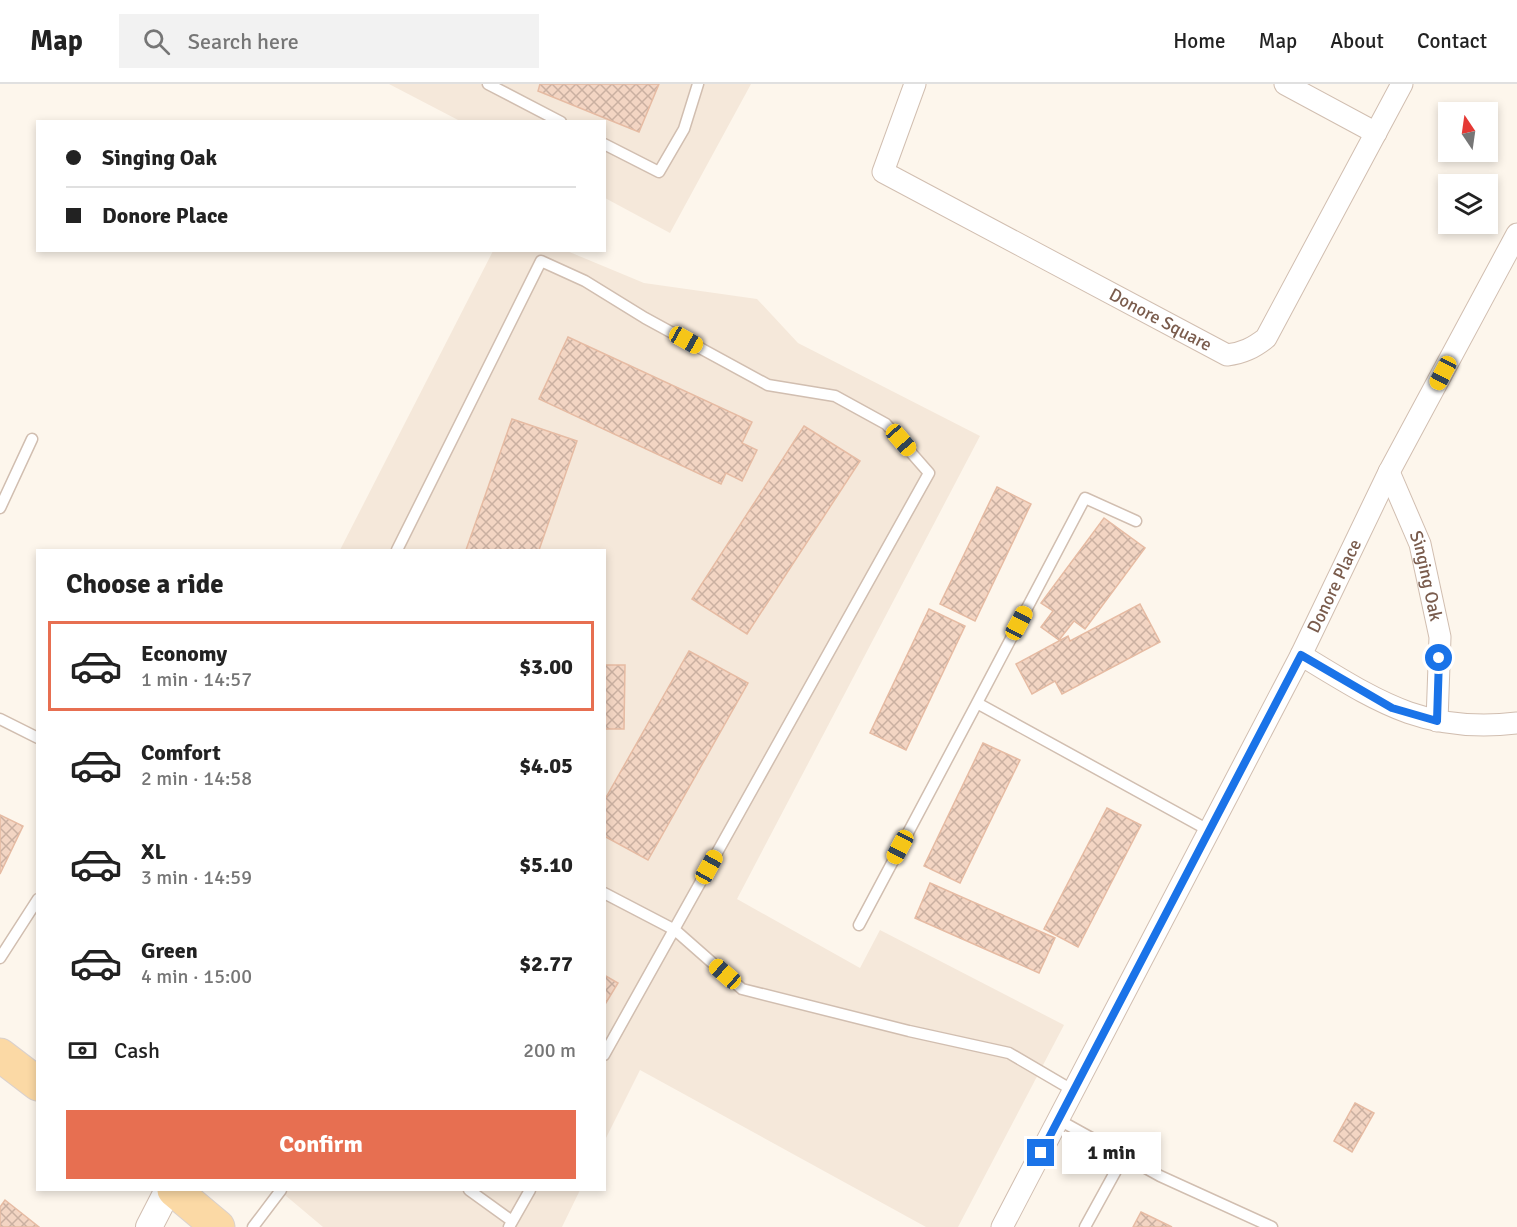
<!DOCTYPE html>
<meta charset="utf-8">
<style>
:root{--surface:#fff;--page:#f2f2f2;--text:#222;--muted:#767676;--line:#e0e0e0;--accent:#e76f51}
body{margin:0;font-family:Signika,sans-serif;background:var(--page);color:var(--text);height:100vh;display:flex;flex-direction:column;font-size:22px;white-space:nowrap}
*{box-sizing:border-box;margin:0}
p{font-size:20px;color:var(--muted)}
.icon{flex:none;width:33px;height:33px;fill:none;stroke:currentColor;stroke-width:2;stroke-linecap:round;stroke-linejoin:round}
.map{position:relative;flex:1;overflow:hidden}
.side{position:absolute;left:36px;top:465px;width:570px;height:642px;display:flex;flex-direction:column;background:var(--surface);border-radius:0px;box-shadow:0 3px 9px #0003}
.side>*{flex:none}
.hud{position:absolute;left:36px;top:36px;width:570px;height:132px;border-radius:0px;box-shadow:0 3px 9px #0003;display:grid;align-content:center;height:132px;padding:0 30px;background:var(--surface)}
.needle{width:39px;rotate:347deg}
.fabs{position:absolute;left:1438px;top:18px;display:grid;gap:12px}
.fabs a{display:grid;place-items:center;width:60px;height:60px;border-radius:0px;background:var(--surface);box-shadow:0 3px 9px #0003;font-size:30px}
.end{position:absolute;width:27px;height:27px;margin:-14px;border:8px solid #1a73e8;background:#fff;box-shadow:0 0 0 3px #fff}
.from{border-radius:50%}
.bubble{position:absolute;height:42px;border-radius:0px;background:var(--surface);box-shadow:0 3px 9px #0003;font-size:20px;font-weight:700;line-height:42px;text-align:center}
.car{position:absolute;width:18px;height:36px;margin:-18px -9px;border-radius:8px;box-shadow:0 0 4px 2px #0007;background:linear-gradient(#f5c518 24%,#345 0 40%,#f5c518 0 76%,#345 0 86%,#f5c518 0)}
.hud b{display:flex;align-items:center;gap:21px;height:57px;font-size:22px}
.hud b+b{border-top:2px solid var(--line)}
.hud i{width:15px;height:15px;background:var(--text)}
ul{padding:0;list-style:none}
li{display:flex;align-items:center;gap:18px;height:90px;margin:0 12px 9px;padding:0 18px;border:3px solid transparent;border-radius:0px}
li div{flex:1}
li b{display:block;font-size:22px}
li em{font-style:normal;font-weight:700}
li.active{border-color:var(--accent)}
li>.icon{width:54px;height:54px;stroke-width:1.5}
h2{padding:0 30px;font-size:27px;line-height:72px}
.pay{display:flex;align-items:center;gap:15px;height:66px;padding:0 30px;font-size:22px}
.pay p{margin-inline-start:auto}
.cta{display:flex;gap:12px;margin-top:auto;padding:12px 30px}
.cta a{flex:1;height:69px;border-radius:0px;background:var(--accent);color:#fff;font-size:24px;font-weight:700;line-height:69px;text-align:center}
header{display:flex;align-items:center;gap:36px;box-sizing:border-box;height:84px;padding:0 30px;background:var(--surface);border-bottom:2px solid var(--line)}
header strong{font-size:28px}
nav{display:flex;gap:33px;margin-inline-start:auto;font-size:21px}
.search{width:420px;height:54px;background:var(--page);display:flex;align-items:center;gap:15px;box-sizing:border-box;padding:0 21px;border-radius:0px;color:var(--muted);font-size:22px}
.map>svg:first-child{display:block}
.residential{fill:#f5e8da}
.building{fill:url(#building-cross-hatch);stroke:#e6bba3;stroke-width:1.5}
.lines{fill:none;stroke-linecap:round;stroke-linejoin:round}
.service-casing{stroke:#d1beb0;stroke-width:13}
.minor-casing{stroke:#d1beb0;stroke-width:23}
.tertiary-casing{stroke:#d1beb0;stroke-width:28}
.primary-casing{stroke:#dad1cd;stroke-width:35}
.service{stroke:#fff;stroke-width:10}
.minor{stroke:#fff;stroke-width:21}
.tertiary{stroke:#fff;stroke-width:26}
.primary{stroke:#fbd9a5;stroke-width:33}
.route{stroke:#1a73e8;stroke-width:8}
.labels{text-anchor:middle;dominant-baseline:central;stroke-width:4.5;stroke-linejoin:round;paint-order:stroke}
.street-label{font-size:18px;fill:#7a5c4d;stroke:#fffaf3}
</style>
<header>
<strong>Map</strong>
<div class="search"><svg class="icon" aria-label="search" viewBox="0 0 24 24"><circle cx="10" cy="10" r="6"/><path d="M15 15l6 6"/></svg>Search here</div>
<nav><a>Home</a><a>Map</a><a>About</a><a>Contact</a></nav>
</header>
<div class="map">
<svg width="1517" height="1143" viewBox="0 0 1517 1143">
<defs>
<pattern id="building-cross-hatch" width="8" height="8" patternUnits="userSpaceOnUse" patternTransform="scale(1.5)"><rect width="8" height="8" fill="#f3d5c3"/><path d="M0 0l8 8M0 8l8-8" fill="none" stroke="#cab0a1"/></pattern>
</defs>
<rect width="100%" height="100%" fill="#fdf6ec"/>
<path class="residential" d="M389,0H751L670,149L605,114L604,38L460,37Z
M493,167H567L644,199L757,215L798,259L980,352L737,815L860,884L880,846L1064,941L958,1143H926L640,986L605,1056L604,466H340Z
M279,1106H580L562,1143H323Z"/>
<path class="building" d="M540,0H659L639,48L538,7Z
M568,253L752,338L742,359L757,366L742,397L726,389L721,400L539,315Z
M512,335L577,357L539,466H466Z
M804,342L860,377L747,550L692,515Z
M997,403L1031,420L975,537L940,520Z
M1104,434L1145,464L1085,545L1074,537L1059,556L1041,543L1053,527L1041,519Z
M1140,520L1160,558L1062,610L1055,597L1032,610L1016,580L1068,552L1070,557Z
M929,525L965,542L906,666L870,649Z
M689,567L748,599L648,776L604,752V717Z
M604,581H625L624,645H604Z
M983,659L1020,676L960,799L924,782Z
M1107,724L1141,741L1078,863L1044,845Z
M0,731L23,742L0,790Z
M930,799L1055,854L1039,889L915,834Z
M604,891L618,899L604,922Z
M1355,1019L1374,1029L1352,1068L1334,1057Z
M5,1116L39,1143H0V1123Z
M1141,1128L1172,1143H1133Z"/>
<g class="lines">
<g class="service-casing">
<path id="service" d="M488,0L561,38
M604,60L659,88L684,45L698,0
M0,424L32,355
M1136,437L1085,414L977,619L1210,747
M397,466L541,177L585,197L645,234L768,301L835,312L886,340L929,389L604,971
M0,635L38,654
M604,809L675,846L742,905L909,947L1009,969L1074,1007
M859,841L977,619
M0,874L38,815
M1059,1036L1160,1092L1272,1143
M469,1106L512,1137
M253,1143L281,1106
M509,1143L530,1106
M1085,1143L1124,1072"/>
</g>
<g class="minor-casing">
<g id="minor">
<path id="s1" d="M915,0L883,88L1227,271C1243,269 1253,264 1266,254L1402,0"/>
<path d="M1285,0L1376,49"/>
<path id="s2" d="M1389,388L1420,460L1440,553L1437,637"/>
<path d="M1301,571C1377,617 1424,650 1517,639"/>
<path id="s3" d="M1002,1143L1301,571L1389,388L1517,150"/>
</g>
</g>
<g class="tertiary-casing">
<path id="tertiary" d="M149,1143L168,1106"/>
</g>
<g class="primary-casing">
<path id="primary" d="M0,971L38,1000
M174,1106L218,1143"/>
</g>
<use href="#service" class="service"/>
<use href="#minor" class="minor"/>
<use href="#tertiary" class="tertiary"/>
<use href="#primary" class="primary"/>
</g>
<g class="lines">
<path class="route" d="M1041,1069L1301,571L1392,624L1437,637L1439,574"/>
</g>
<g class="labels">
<g class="street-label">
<text stroke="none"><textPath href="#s1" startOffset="408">Donore Square</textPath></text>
<text stroke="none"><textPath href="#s2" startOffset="111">Singing Oak</textPath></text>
<text stroke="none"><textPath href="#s3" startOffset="722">Donore Place</textPath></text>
</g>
</g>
</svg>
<div class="fabs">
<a><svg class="needle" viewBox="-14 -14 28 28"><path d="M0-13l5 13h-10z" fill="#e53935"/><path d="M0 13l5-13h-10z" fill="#767676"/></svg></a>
<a><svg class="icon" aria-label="layers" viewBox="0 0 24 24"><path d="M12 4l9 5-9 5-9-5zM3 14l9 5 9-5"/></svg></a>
</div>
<i class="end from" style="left:1439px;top:574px"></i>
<i class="end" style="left:1041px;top:1069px"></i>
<div class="bubble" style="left:1062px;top:1048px;width:99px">1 min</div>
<i class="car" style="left:686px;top:256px;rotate:119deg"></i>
<i class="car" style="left:1443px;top:289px;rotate:208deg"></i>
<i class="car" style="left:901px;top:356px;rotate:139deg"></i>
<i class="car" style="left:1019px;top:539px;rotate:28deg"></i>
<i class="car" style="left:900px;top:763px;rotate:208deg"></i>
<i class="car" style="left:709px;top:783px;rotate:29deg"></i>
<i class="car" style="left:725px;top:890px;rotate:311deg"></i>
<div class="hud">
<b><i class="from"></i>Singing Oak</b>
<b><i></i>Donore Place</b>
</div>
<section class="side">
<h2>Choose a ride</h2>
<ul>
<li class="active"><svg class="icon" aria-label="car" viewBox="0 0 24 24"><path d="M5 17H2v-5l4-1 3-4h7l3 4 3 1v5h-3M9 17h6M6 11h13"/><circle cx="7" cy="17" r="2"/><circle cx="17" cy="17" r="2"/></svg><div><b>Economy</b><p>1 min · 14:57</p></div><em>$3.00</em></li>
<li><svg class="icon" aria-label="car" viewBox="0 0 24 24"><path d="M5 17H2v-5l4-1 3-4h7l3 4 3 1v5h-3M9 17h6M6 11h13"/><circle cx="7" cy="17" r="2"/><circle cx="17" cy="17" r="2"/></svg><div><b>Comfort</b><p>2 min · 14:58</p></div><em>$4.05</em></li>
<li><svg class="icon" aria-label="car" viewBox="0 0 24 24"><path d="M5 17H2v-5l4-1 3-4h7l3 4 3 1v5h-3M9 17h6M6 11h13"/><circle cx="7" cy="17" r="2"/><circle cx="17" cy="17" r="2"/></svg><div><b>XL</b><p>3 min · 14:59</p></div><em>$5.10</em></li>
<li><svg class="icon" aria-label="car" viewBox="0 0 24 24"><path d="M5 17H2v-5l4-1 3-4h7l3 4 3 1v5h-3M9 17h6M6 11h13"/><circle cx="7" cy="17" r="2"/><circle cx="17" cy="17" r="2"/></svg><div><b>Green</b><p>4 min · 15:00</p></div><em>$2.77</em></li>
</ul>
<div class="pay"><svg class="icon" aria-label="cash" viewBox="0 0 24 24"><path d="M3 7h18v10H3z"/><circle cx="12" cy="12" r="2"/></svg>Cash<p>200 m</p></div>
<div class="cta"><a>Confirm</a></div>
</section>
</div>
